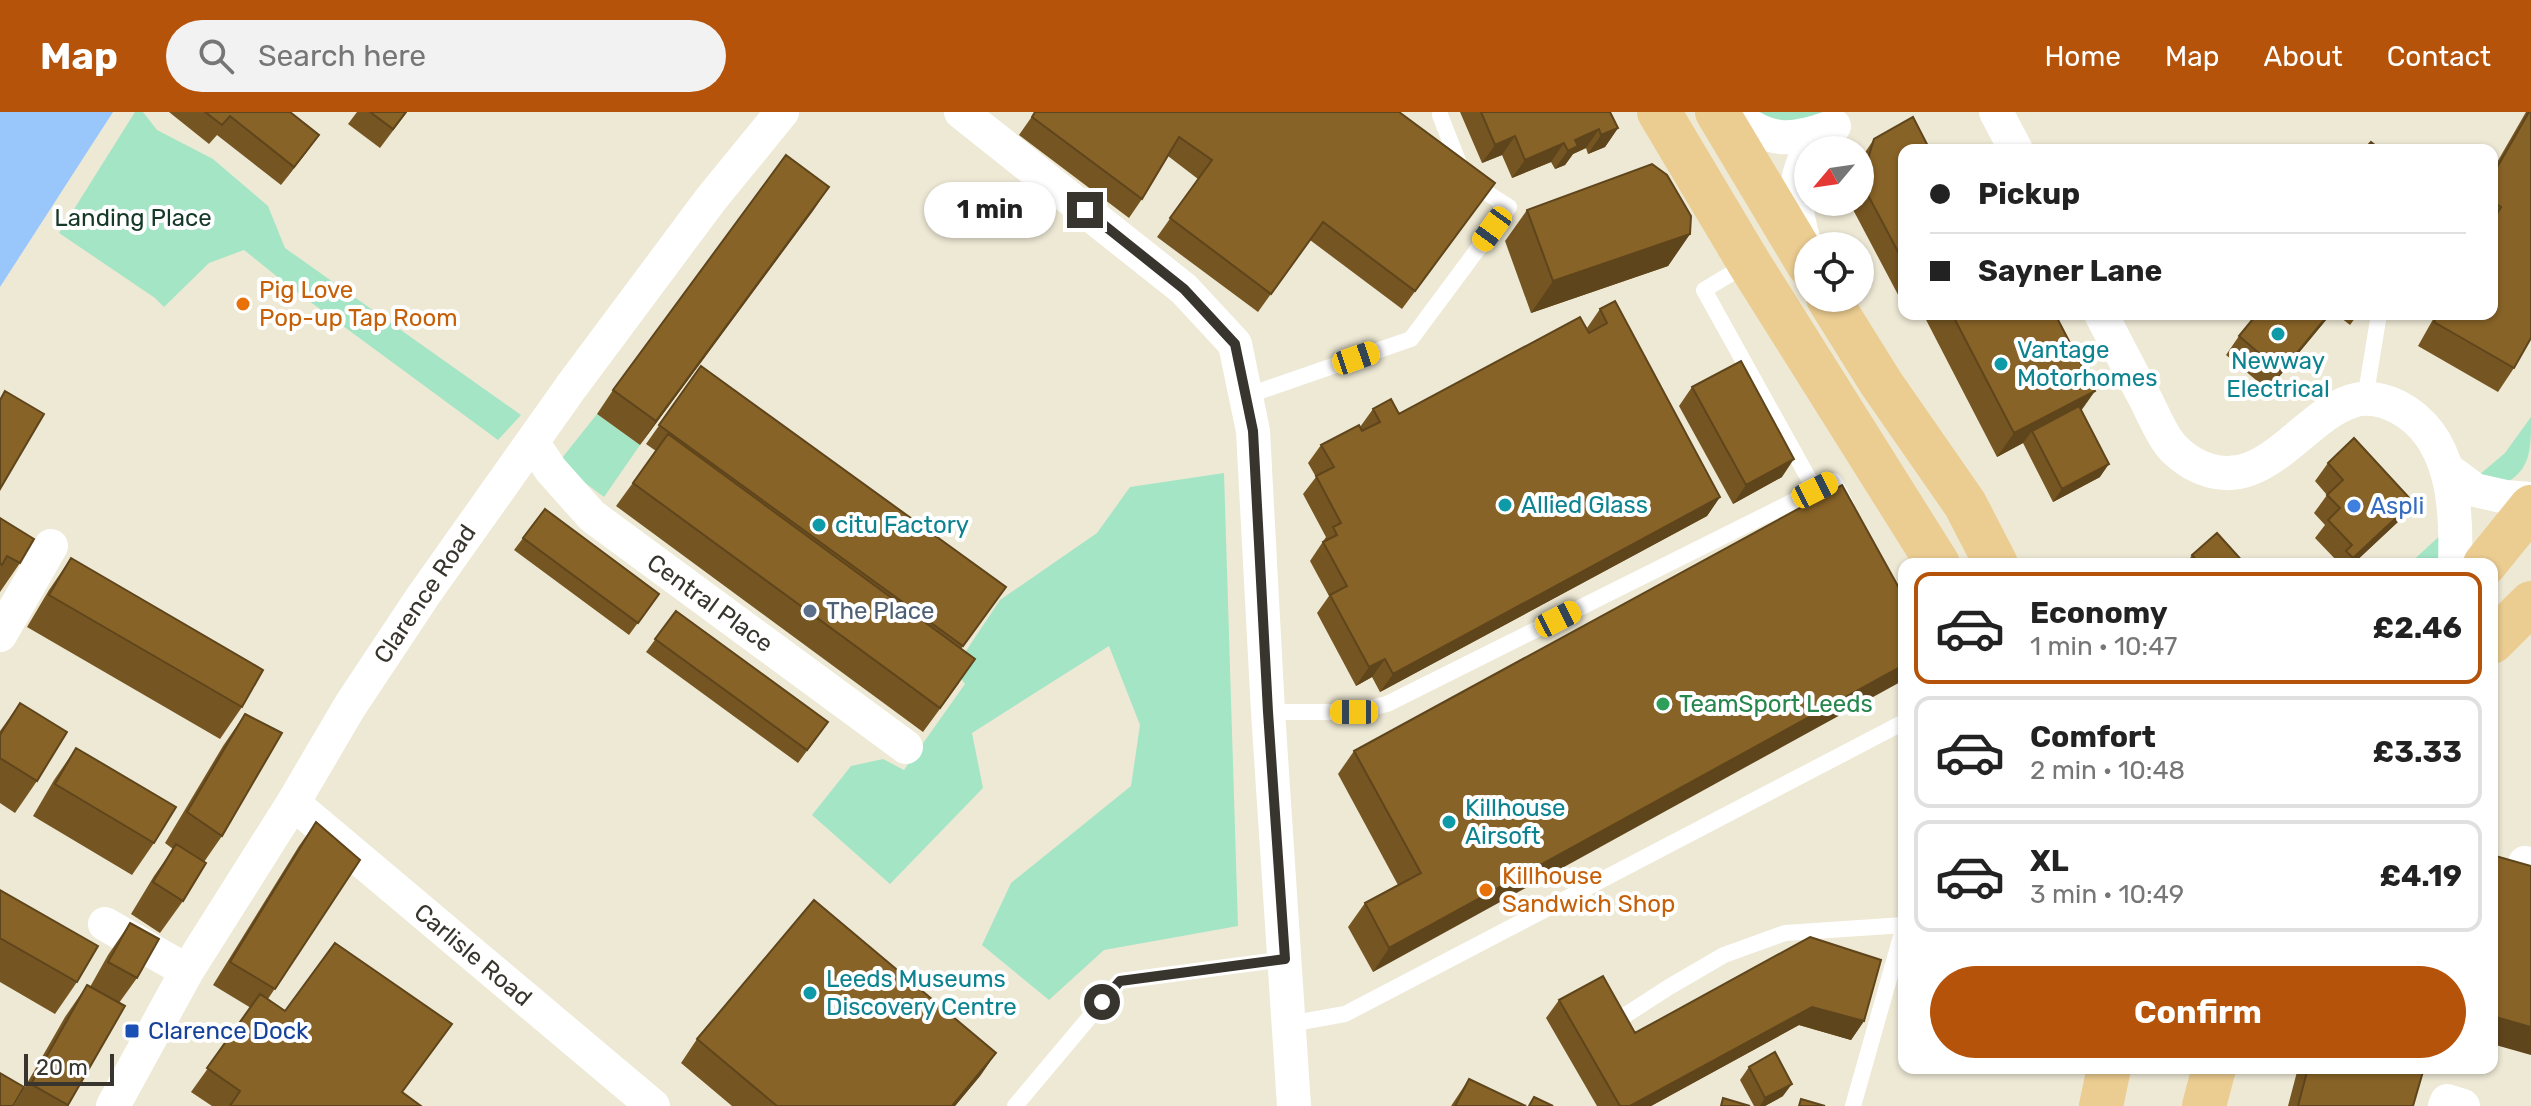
<!DOCTYPE html>
<meta charset="utf-8">
<style>
:root{--surface:#fff;--page:#f2f2f2;--text:#222;--muted:#767676;--line:#e0e0e0;--accent:#b45309}
body{margin:0;font-family:Rubik,sans-serif;background:var(--page);color:var(--text);height:100vh;display:flex;flex-direction:column;font-size:30px;white-space:nowrap}
*{box-sizing:border-box;margin:0}
p{font-size:26px;color:var(--muted)}
.icon{flex:none;width:44px;height:44px;fill:none;stroke:currentColor;stroke-width:2;stroke-linecap:round;stroke-linejoin:round}
.map{position:relative;flex:1;overflow:hidden}
.details{position:absolute;left:1898px;top:446px;width:600px;height:516px;display:flex;flex-direction:column;background:var(--surface);border-radius:16px;box-shadow:0 2px 6px #0004}
.details>*{flex:none}
.guide{position:absolute;left:1898px;top:32px;width:600px;height:176px;border-radius:16px;box-shadow:0 2px 6px #0004;display:grid;align-content:center;height:176px;padding:0 32px;background:var(--surface)}
.needle{width:52px;rotate:241deg}
.fabs{position:absolute;left:1794px;top:24px;display:grid;gap:16px}
.fabs a{display:grid;place-items:center;width:80px;height:80px;border-radius:50%;background:var(--surface);box-shadow:0 2px 6px #0004;font-size:40px}
.scale{position:absolute;left:24px;bottom:20px;width:90px;box-sizing:border-box;padding-left:8px;border:4px solid #37352d;border-top:0;font-size:22px;line-height:28px;white-space:nowrap;color:#37352d;-webkit-text-stroke:6px #fff;paint-order:stroke}
.end{position:absolute;width:36px;height:36px;margin:-18px;border:10px solid #37352d;background:#fff;box-shadow:0 0 0 4px #fff}
.from{border-radius:50%}
.bubble{position:absolute;height:56px;border-radius:28px;background:var(--surface);box-shadow:0 2px 6px #0004;font-size:26px;font-weight:700;line-height:56px;text-align:center}
.car{position:absolute;width:24px;height:48px;margin:-24px -12px;border-radius:10px;box-shadow:0 0 6px 2px #0007;background:linear-gradient(#f5c518 24%,#345 0 40%,#f5c518 0 76%,#345 0 86%,#f5c518 0)}
.guide b{display:flex;align-items:center;gap:28px;height:76px;font-size:30px}
.guide b+b{border-top:2px solid var(--line)}
.guide i{width:20px;height:20px;background:var(--text)}
ul{padding:14px 0 0;list-style:none}
li{display:flex;align-items:center;gap:24px;height:112px;margin:0 16px 12px;padding:0 16px;border:4px solid var(--line);border-radius:16px}
li div{flex:1}
li b{display:block;font-size:30px}
li em{font-style:normal;font-weight:700}
li.active{border-color:var(--accent)}
li>.icon{width:72px;height:72px;stroke-width:1.5}
.primary-button{display:flex;gap:16px;margin-top:auto;padding:16px 32px}
.primary-button a{flex:1;height:92px;border-radius:48px;background:var(--accent);color:#fff;font-size:32px;font-weight:700;line-height:92px;text-align:center}
header{display:flex;align-items:center;gap:48px;box-sizing:border-box;height:112px;padding:0 40px;background:var(--accent);color:#fff}
header strong{font-size:38px}
nav{display:flex;gap:44px;margin-inline-start:auto;font-size:28px}
.search{width:560px;height:72px;background:var(--page);display:flex;align-items:center;gap:20px;box-sizing:border-box;padding:0 28px;border-radius:44px;color:var(--muted);font-size:30px}
.map>svg:first-child{display:block}
.green{fill:#a4e5c6}
.water{fill:#99c7fc}
.lines{fill:none;stroke-linecap:round;stroke-linejoin:round}
.lane{stroke:#fff;stroke-width:16}
.street{stroke:#fff;stroke-width:34}
.primary{stroke:#ebcc91;stroke-width:44}
.wall{fill:#755522}
.shaded-wall{fill:#5f451b}
.building{fill:#886327;stroke:#5f451b;stroke-width:2}
.route{stroke:#37352d;stroke-width:10}
.food-dot{fill:#e8710a;stroke:#fff;stroke-width:3}
.culture-dot{fill:#0f9aa8;stroke:#fff;stroke-width:3}
.shop-dot{fill:#3f7fe0;stroke:#fff;stroke-width:3}
.service-dot{fill:#5c6f8a;stroke:#fff;stroke-width:3}
.leisure-dot{fill:#2e9e5b;stroke:#fff;stroke-width:3}
.transit-dot{fill:#1a4fb4;stroke:#fff;stroke-width:3}
.labels{text-anchor:middle;dominant-baseline:central;stroke-width:8;stroke-linejoin:round;paint-order:stroke}
.park-label{font-size:24px;fill:#163829;stroke:#fff}
.food-label{font-size:24px;fill:#c56008;stroke:#fff;text-anchor:start}
.culture-label{font-size:24px;fill:#0d838f;stroke:#fff;text-anchor:start}
.shop-label{font-size:24px;fill:#366cbe;stroke:#fff;text-anchor:start}
.street-label{font-size:24px;fill:#37352d;stroke:#fff}
.service-label{font-size:24px;fill:#4e5e75;stroke:#fff;text-anchor:start}
.leisure-label{font-size:24px;fill:#27864d;stroke:#fff;text-anchor:start}
.transit-label{font-size:24px;fill:#164399;stroke:#fff;text-anchor:start}
</style>
<header>
<strong>Map</strong>
<div class="search"><svg class="icon" aria-label="search" viewBox="0 0 24 24"><circle cx="10" cy="10" r="6"/><path d="M15 15l6 6"/></svg>Search here</div>
<nav><a>Home</a><a>Map</a><a>About</a><a>Contact</a></nav>
</header>
<div class="map">
<svg width="2531" height="994" viewBox="0 0 2531 994">
<rect width="100%" height="100%" fill="#eee9d5"/>
<path class="green" d="M135,0H143L157,18L213,47L268,94L285,136L521,303L498,328L290,175L244,138L209,151L164,195L155,186L59,121Z
M1747,0H1843L1811,25Z
M597,302L640,333L604,385L558,351Z
M2531,305C2531,338 2531,358 2504,372L2479,363L2505,341Z
M1224,361L1238,814L1104,838L1049,888L982,833L1011,771L1131,674L1140,613L1109,534L972,621L983,676L890,772L812,703L851,654L883,647L904,658L965,572L954,557L1000,488L1097,421L1130,375Z
M2444,420L2437,452H2409Z"/>
<path class="water" d="M0,0H113L0,175Z"/>
<g class="lines">
<path class="lane" d="M1747,152L1704,178L1815,378
M1246,284L1411,227L1509,95L1465,67L1440,3
M2365,287L2379,202
M1268,600H1354L1387,592L1834,369L1846,393
M1618,908L1669,875L1724,843L1785,821L1904,813
M1289,912L1345,902L1904,610
M1015,994L1120,869L1285,847
M1853,994L1904,814"/>
<path class="street" d="M961,0L1184,177L1235,232L1253,319L1268,600L1294,994
M1732,0C1767,32 1792,30 1834,14
M1996,0L2016,38
M1805,132C1794,100 1792,71 1808,40
M2101,202C2116,231 2131,260 2146,288C2153,302 2160,319 2169,331C2174,338 2185,347 2192,351C2260,390 2299,306 2352,289C2367,284 2385,288 2398,295C2454,324 2457,397 2455,452
M532,330L551,358L592,404L906,635
M2447,357L2475,378L2506,385L2531,387
M0,523L51,434
M293,691L653,994
M2525,751L2531,753
M105,812L187,859
M113,994L187,859L293,691L350,594L423,484L571,275L711,87L782,0
M2445,994L2447,989L2463,994"/>
<path class="primary" d="M1659,0L1749,151L1938,452
M1717,0L1808,152
M1828,186L1881,271L1965,392L1996,452
M2485,452L2531,395
M2492,530L2531,491
M2101,994L2109,956
M2204,994L2214,956"/>
</g>
<path class="wall" d="M169,0H290L319,23L281,73L217,23L209,32Z
M357,0H407L380,36L348,12Z
M1035,0H1399L1482,89L1402,197L1310,128L1258,200L1157,125L1198,67L1168,44L1142,87L1129,106L1019,23Z
M1460,0H1610L1618,16L1605,35L1588,42L1586,36L1573,42L1565,53L1555,57L1551,50L1512,66L1502,43L1482,51Z
M2526,0H2531L2514,256L2498,280L2418,234L2436,202H2492V59Z
M1874,27L1904,38V194L1849,90H1860V48Z
M829,75L640,333L597,302L613,278Z
M1527,98L1690,122L1668,154L1531,201L1505,129Z
M1600,197L1720,385L1707,404L1380,580L1372,565L1356,574L1317,501L1329,484L1310,449L1326,425L1303,382L1316,365L1308,351L1321,333L1360,315L1373,297L1399,302L1589,221V220L1587,216Z
M1923,202H2055L2095,279L2081,299L2100,365L2053,390L2023,331L1997,345Z
M2331,202L2268,278L2226,243L2239,224Z
M2336,202H2358L2350,213Z
M701,254L1006,475L961,537L959,571L923,620L616,394L656,339L646,332Z
M1692,275L1782,365L1733,392L1679,294Z
M2328,351L2413,390L2400,408L2353,452H2336L2338,450L2315,426L2325,413L2314,401L2327,383L2315,369Z
M545,397L659,482L629,523L514,438Z
M0,406L20,451L0,480Z
M2192,443L2245,452H2186Z
M71,446L242,595L220,627L27,515L49,478Z
M1904,485L1373,860L1348,815L1365,791L1398,773L1338,662L1354,639Z
M676,499L828,610L798,651L646,540Z
M20,591L37,669L15,701L0,691V619Z
M245,602L222,724L204,750L183,789L160,821L131,802L154,764L173,737L165,731L223,634Z
M76,636L154,731L132,763L33,704L54,668Z
M316,710L360,748L268,887L285,899L452,912L402,980L421,994H212L191,980L251,896L213,873L299,734Z
M0,778L77,870L55,902L0,870Z
M130,811L137,866L119,891L125,894L68,994H14L65,905L87,873L90,875L108,843Z
M1559,888L1635,921L1864,909L1851,928L1799,913L1651,994H1597L1546,906Z
M697,927L996,941L980,964L955,994H732L681,951Z
M1749,955L1783,984L1765,994H1754L1740,968Z
M2298,956H2424L2413,994H2288Z
M1469,967L1526,994H1451Z"/>
<path class="shaded-wall" d="M1618,16L1605,35L1588,42L1601,23Z
M1599,17L1586,36L1573,42L1565,53L1555,57L1575,28Z
M319,23L306,41L281,73L294,55Z
M1515,24L1502,43L1482,51L1495,33Z
M1564,31L1551,50L1512,66L1525,48Z
M829,75L813,99L640,333L656,309Z
M1690,122L1668,154L1531,201L1553,169Z
M2329,202H2331L2268,278L2281,260Z
M2095,279L2078,302L2032,319L2023,331L1997,345L2014,321Z
M1794,347L1782,365L1733,392L1746,373Z
M2109,352L2100,365L2053,390L2062,377Z
M1720,385L1707,404L1380,580L1393,562Z
M2413,390L2400,408L2353,452H2349L2353,446Z
M1385,547L1372,565L1356,574L1369,555Z
M1904,553V568L1373,860L1389,836Z
M1812,895L1864,909L1851,928L1799,913L1651,994H1630Z
M2492,904L2531,915V943L2492,932Z
M996,941L980,964L955,994H952Z
M1792,972L1783,984L1765,994H1760L1765,986Z"/>
<path class="building" d="M205,0H290L319,23L294,55L230,4L222,13Z
M370,0H406L393,17Z
M1035,0H1399L1495,71L1415,179L1323,110L1271,182L1170,106L1212,48L1179,25L1142,87L1032,5Z
M1481,0H1610L1618,16L1601,23L1599,17L1575,28L1578,34L1568,39L1564,31L1525,48L1515,24L1495,33Z
M2529,0H2531V226L2514,256L2434,210L2439,202H2492V110L2501,95L2492,89V64Z
M1913,5L1930,38H1904V151L1861,70L1874,27Z
M2371,30L2381,38H2364Z
M786,43L829,75L656,309L613,278Z
M1652,52L1667,63L1691,104L1690,122L1553,169L1527,98Z
M1615,189L1720,385L1393,562L1385,547L1369,555L1330,483L1347,474L1323,430L1337,423L1333,415L1341,411L1316,364L1334,355L1321,333L1359,313L1362,319L1380,310L1373,297L1391,287L1399,302L1580,205L1589,221L1607,211L1600,197Z
M1952,202H2055L2095,279L2014,321Z
M2257,202H2329L2281,260L2239,224Z
M1741,249L1794,347L1746,373L1692,275Z
M701,254L1006,475L963,534L659,313Z
M5,279L44,302L0,377V288Z
M2079,294L2109,352L2062,377L2032,319Z
M668,322L975,547L940,596L633,371Z
M2354,326L2413,390L2353,446L2346,439L2352,433L2328,408L2340,396L2327,383L2343,368L2328,351Z
M1842,373L1904,485V553L1389,836L1365,791L1421,761L1354,639Z
M545,397L659,482L638,511L523,426Z
M0,406L34,427L20,451L7,444L2,453L0,452Z
M2217,421L2245,452H2200L2192,443Z
M71,446L263,558L242,595L49,483Z
M676,499L828,610L807,638L655,527Z
M20,591L67,620L37,669L0,646V623Z
M245,602L282,621L222,724L187,700Z
M76,636L176,695L154,731L55,672Z
M316,710L360,748L275,877L230,850Z
M176,732L206,751L183,789L153,770Z
M2492,743L2531,754V915L2492,904Z
M0,778L98,834L77,870L0,826Z
M814,788L996,941L952,994H777L697,927Z
M130,811L159,827L137,866L108,850Z
M1810,825L1881,848L1864,909L1812,895L1630,994H1620L1559,888L1603,864L1635,921Z
M335,831L452,912L402,980L421,994H230L240,979L207,956L260,882L285,899Z
M87,873L125,894L68,993L31,972Z
M1775,940L1792,972L1765,986L1749,955Z
M2308,956H2424L2413,994H2298Z
M0,961L24,975L13,994H0Z
M1469,967L1526,994H1455Z
M1534,985L1553,994H1529Z
M1723,986L1750,994H1721Z
M1801,987L1825,994H1799Z"/>
<g class="lines">
<path class="route" d="M1085,98L1184,177L1235,232L1253,319L1268,600L1285,847L1120,869L1102,890"/>
</g>
<g class="food-dot">
<circle cx="243" cy="192" r="8"/>
<circle cx="1486" cy="778" r="8"/>
</g>
<g class="culture-dot">
<circle cx="2278" cy="222" r="8"/>
<circle cx="2001" cy="252" r="8"/>
<circle cx="1505" cy="393" r="8"/>
<circle cx="819" cy="413" r="8"/>
<circle cx="1449" cy="710" r="8"/>
<circle cx="810" cy="881" r="8"/>
</g>
<circle class="shop-dot" cx="2354" cy="394" r="8"/>
<circle class="service-dot" cx="810" cy="499" r="8"/>
<circle class="leisure-dot" cx="1663" cy="592" r="8"/>
<rect class="transit-dot" x="124" y="911" width="16" height="16" rx="4"/>
<g class="labels">
<g class="park-label">
<text x="133" y="106">Landing Place</text>
</g>
<g class="food-label">
<text x="259" y="178">Pig Love<tspan x="259" dy="28">Pop-up Tap Room</tspan></text>
<text x="1502" y="764">Killhouse<tspan x="1502" dy="28">Sandwich Shop</tspan></text>
</g>
<g class="culture-label">
<text x="2017" y="238">Vantage<tspan x="2017" dy="28">Motorhomes</tspan></text>
<text x="2278" y="249" text-anchor="middle">Newway<tspan x="2278" dy="28">Electrical</tspan></text>
<text x="1521" y="393">Allied Glass</text>
<text x="835" y="413">citu Factory</text>
<text x="1465" y="696">Killhouse<tspan x="1465" dy="28">Airsoft</tspan></text>
<text x="826" y="867">Leeds Museums<tspan x="826" dy="28">Discovery Centre</tspan></text>
</g>
<g class="shop-label">
<text x="2370" y="394">Aspli</text>
</g>
<g class="street-label">
<text transform="translate(425 482) rotate(-56)">Clarence Road</text>
<text transform="translate(710 491) rotate(36)">Central Place</text>
<text transform="translate(473 843) rotate(40)">Carlisle Road</text>
</g>
<g class="service-label">
<text x="826" y="499">The Place</text>
</g>
<g class="leisure-label">
<text x="1679" y="592">TeamSport Leeds</text>
</g>
<g class="transit-label">
<text x="148" y="919">Clarence Dock</text>
</g>
</g>
</svg>
<div class="fabs">
<a><svg class="needle" viewBox="-14 -14 28 28"><path d="M0-13l5 13h-10z" fill="#e53935"/><path d="M0 13l5-13h-10z" fill="#767676"/></svg></a>
<a><svg class="icon" aria-label="locate" viewBox="0 0 24 24"><circle cx="12" cy="12" r="6"/><path d="M12 2v4M12 18v4M2 12h4M18 12h4"/></svg></a>
</div>
<div class="scale">20 m</div>
<i class="end from" style="left:1102px;top:890px"></i>
<i class="end" style="left:1085px;top:98px"></i>
<div class="bubble" style="left:924px;top:70px;width:132px">1 min</div>
<i class="car" style="left:1492px;top:117px;rotate:216deg"></i>
<i class="car" style="left:1356px;top:246px;rotate:71deg"></i>
<i class="car" style="left:1815px;top:378px;rotate:63deg"></i>
<i class="car" style="left:1558px;top:507px;rotate:63deg"></i>
<i class="car" style="left:1354px;top:600px;rotate:270deg"></i>
<div class="guide">
<b><i class="from"></i>Pickup</b>
<b><i></i>Sayner Lane</b>
</div>
<section class="details">
<ul>
<li class="active"><svg class="icon" aria-label="car" viewBox="0 0 24 24"><path d="M5 17H2v-5l4-1 3-4h7l3 4 3 1v5h-3M9 17h6M6 11h13"/><circle cx="7" cy="17" r="2"/><circle cx="17" cy="17" r="2"/></svg><div><b>Economy</b><p>1 min · 10:47</p></div><em>£2.46</em></li>
<li><svg class="icon" aria-label="car" viewBox="0 0 24 24"><path d="M5 17H2v-5l4-1 3-4h7l3 4 3 1v5h-3M9 17h6M6 11h13"/><circle cx="7" cy="17" r="2"/><circle cx="17" cy="17" r="2"/></svg><div><b>Comfort</b><p>2 min · 10:48</p></div><em>£3.33</em></li>
<li><svg class="icon" aria-label="car" viewBox="0 0 24 24"><path d="M5 17H2v-5l4-1 3-4h7l3 4 3 1v5h-3M9 17h6M6 11h13"/><circle cx="7" cy="17" r="2"/><circle cx="17" cy="17" r="2"/></svg><div><b>XL</b><p>3 min · 10:49</p></div><em>£4.19</em></li>
</ul>
<div class="primary-button"><a>Confirm</a></div>
</section>
</div>
